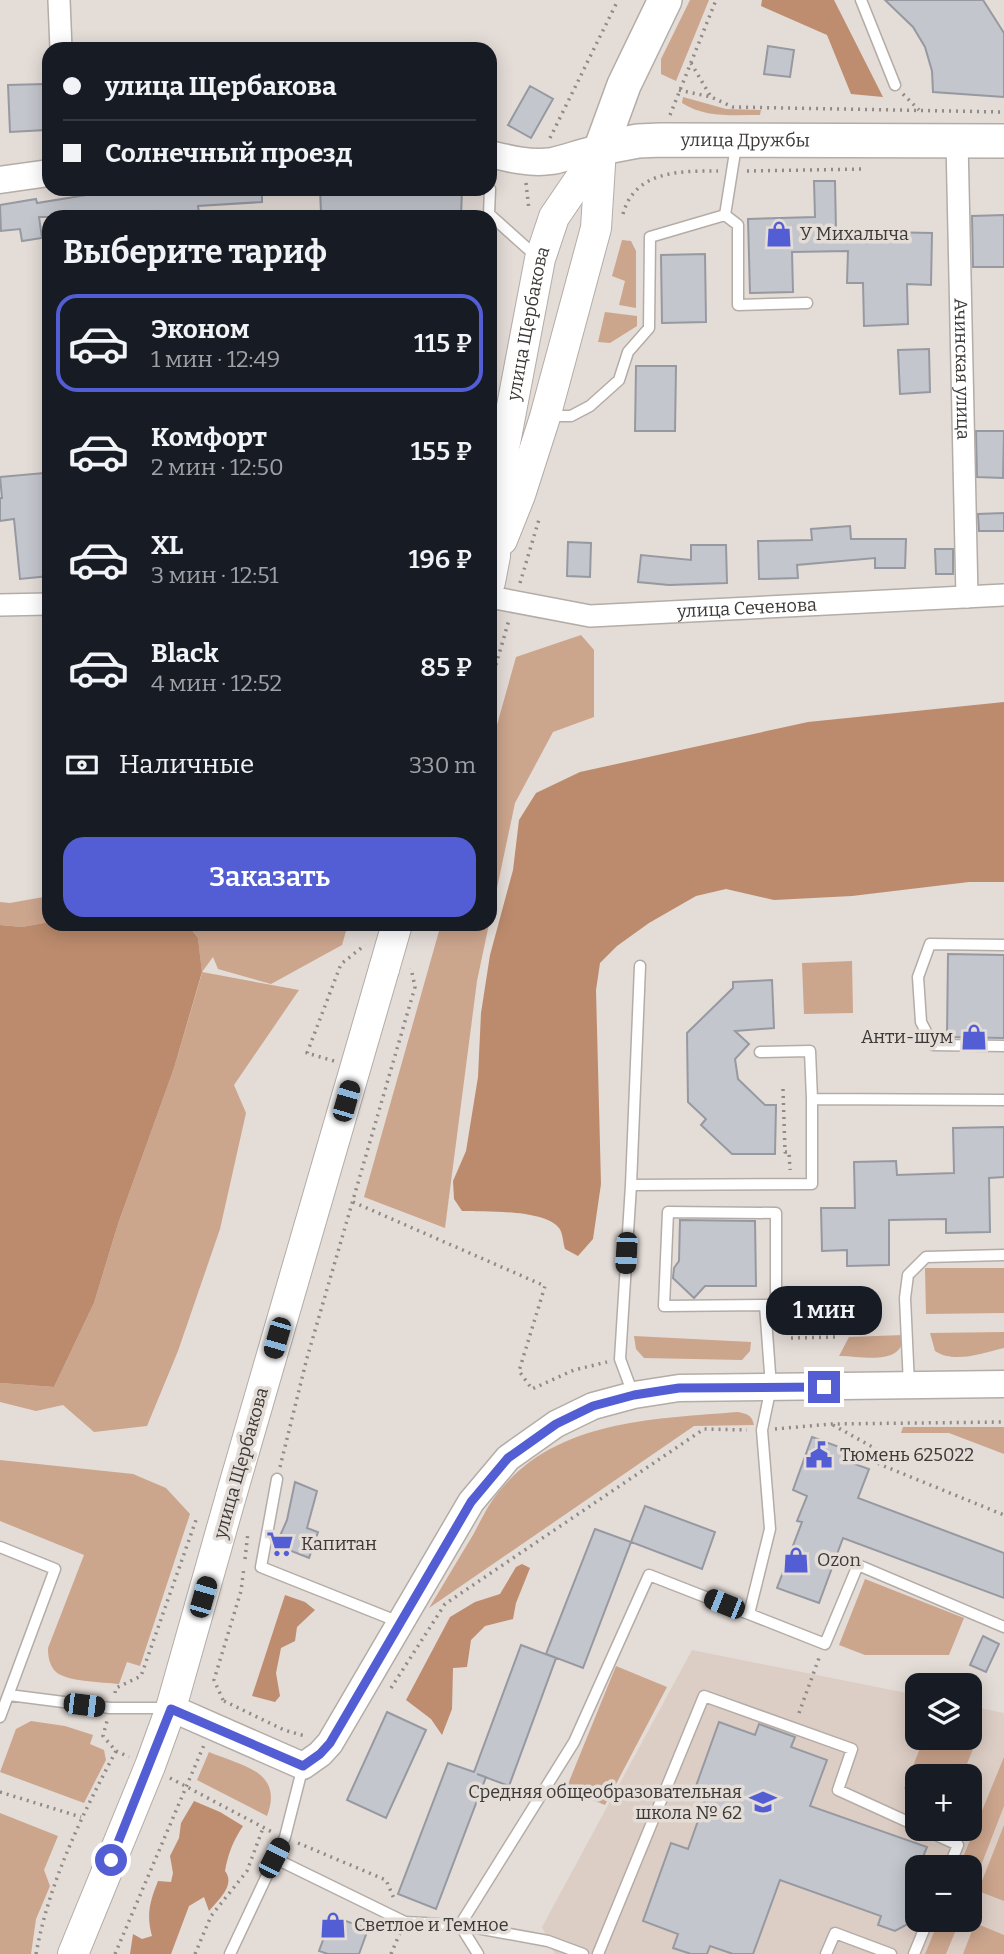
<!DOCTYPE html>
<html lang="ru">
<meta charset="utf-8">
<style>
:root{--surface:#171b24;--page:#20242c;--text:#f1f3f6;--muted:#9ea1a6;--line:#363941;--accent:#535ed4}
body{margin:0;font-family:Bitter,serif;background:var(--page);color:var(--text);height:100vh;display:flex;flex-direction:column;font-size:26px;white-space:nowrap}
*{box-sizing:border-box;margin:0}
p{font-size:23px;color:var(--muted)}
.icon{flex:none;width:38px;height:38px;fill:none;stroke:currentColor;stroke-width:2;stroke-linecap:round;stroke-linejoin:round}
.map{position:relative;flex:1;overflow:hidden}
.drawer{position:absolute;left:42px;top:210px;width:455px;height:721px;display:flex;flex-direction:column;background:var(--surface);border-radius:21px;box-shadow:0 4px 18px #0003}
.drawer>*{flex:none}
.guide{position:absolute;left:42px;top:42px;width:455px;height:154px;border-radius:21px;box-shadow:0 4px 18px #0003;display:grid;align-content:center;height:154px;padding:0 21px;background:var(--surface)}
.fabs{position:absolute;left:905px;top:1673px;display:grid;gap:14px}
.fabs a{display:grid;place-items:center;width:77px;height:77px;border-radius:14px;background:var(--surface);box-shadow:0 4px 18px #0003;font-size:35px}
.end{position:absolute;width:32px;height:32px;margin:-16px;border:9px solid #535ed4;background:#fff;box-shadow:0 0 0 4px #fff}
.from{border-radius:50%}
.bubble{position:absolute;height:49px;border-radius:21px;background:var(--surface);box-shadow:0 4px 18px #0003;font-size:23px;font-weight:600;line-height:49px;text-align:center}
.car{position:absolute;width:21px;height:42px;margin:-21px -10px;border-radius:9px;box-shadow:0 0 5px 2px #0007;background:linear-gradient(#222 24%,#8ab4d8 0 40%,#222 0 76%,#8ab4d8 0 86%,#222 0)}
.guide b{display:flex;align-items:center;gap:24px;height:66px;font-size:26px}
.guide b+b{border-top:2px solid var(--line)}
.guide i{width:18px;height:18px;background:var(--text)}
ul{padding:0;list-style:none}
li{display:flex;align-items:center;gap:21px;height:98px;margin:0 14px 10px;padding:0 7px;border:4px solid transparent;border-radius:21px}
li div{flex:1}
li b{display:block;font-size:26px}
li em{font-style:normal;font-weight:600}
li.selected{border-color:var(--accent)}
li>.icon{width:63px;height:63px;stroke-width:1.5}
h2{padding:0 21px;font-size:32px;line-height:84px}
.pay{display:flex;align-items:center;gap:18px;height:77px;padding:0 21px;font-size:26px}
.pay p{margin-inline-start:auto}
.cta{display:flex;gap:14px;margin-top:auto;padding:14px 21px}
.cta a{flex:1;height:80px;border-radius:21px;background:var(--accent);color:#fff;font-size:28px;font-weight:600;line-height:80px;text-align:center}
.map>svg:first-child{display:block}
.built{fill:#ddcec5;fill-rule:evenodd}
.green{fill:#cca58d}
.forest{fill:#be8c6e}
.water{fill:#bc8b6d}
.building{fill:#c4c6ce;stroke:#9799a1;stroke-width:2}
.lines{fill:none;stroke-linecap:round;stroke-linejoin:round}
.service-casing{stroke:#b4aca7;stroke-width:13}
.minor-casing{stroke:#b4aca7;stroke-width:24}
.tertiary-casing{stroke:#b4aca7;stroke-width:29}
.secondary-casing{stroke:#b4aca7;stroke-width:32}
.primary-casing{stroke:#b4aca7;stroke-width:36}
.path{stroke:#908a87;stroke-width:3.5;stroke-dasharray:2 5;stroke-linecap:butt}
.service{stroke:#fff;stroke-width:10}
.minor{stroke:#fff;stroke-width:21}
.tertiary{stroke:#fff;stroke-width:26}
.secondary{stroke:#fff;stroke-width:30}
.primary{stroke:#fff;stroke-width:33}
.secondary-bridge-casing{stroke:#b4aca7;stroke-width:32;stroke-linecap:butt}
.secondary-bridge{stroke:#fff;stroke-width:30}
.route{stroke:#535ed4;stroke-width:9}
.labels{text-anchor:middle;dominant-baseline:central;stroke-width:7;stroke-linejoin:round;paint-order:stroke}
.street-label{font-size:18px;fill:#3c3937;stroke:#e4dcd7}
.poi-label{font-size:18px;fill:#3c3937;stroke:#e4dcd7;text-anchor:start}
</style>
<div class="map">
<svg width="1004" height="1954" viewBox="0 0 1004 1954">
<rect width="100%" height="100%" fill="#e4dcd7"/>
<path class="built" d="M692,1650L917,1695V1738H970V1706L1004,1713V1954H555L542,1927ZM917,1776H970V1829H917ZM917,1867H970V1920H917Z"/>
<path class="green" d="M690,0H709L676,81L661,74V59Z
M683,97L726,109L761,110L760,115C733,115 705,118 682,103Z
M622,240L631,241L636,251V308L619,305L625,281L612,276Z
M605,312L637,316V326L610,343L598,342Z
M581,635L594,650V717L553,732L515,803L490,921V750L516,657Z
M49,896V922L22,927L0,925V902L10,903Z
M187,924H348L342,945L271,984L218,969L213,957L202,972L299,990L234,1085L246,1113L220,1229L178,1351L147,1426L94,1432L63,1405L36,1411L0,1402V1383L54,1387L94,1303L118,1224L174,1068L202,973L198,938Z
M441,924H489L477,981L445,1228L364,1197Z
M852,961L853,1013L804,1014L802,963Z
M925,1268H1004V1313L926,1314Z
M1004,1332V1348C983,1353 954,1364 935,1351L930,1333Z
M903,1335C904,1367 862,1356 839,1356L849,1337Z
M634,1336L751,1342L750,1351L742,1360L644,1358L636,1349Z
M738,1412C747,1414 752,1415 754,1425L694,1426L429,1608C444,1584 458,1559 473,1535C480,1522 486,1509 494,1498C551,1420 651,1419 738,1412Z
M903,1427H1004V1454L949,1433H901Z
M0,1460L133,1474L166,1488L190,1514L140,1666L127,1662L119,1684C103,1682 63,1682 54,1670C49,1663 48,1656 48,1648L84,1555L0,1521Z
M865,1579L964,1618L949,1655H865L839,1645Z
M616,1666L667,1687L605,1805L566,1789Z
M31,1721L65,1726L93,1735L90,1744L104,1750L106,1760L84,1803L0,1772L16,1729Z
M970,1734L978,1737L962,1776H917V1794L904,1789L924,1738H970Z
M209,1752C242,1766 284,1771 267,1816L197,1780Z
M1004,1757V1806L970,1894V1867H959Z
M0,1813L58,1836L44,1870L50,1886L36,1919L31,1954H0Z
M1004,1825V1901L978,1891Z
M939,1920H960L946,1954H925Z
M975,1923L1004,1935V1954H963Z"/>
<path class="forest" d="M762,0H834L883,97L851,94L827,35L761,6Z
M522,1564L530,1568L516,1603L513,1619L485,1626L471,1640L467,1667L453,1668L452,1709L442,1735L431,1719L406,1700L450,1617L475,1602L500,1594L516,1567Z
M285,1595L305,1602L315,1610L297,1627L295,1641L281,1648L276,1673L280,1696L275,1702L252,1696Z
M194,1801L220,1812L243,1826C233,1841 228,1854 225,1871C236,1885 218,1900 209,1911L204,1897L189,1906L171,1954H130L133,1934L142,1939L152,1936C146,1915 150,1901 158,1881L171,1882L173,1873L170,1856L179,1838L181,1823Z"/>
<path class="water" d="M1004,702V882H969L852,896L774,900L726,889L696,896L649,923L617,946L600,963L596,990L601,1184L593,1239L578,1256L565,1249C563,1243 563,1233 559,1228C544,1209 485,1212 462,1211L454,1199L453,1181L466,1151L478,1077L481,1013L490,955L513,870L519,820L536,793L580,772L808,722Z
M49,922V924H187L198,938L202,972L174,1068L118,1224L94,1303L54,1387L0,1383V925L22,927Z"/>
<path class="building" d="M885,0H983L1004,33V97L933,92L932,71L925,47L913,27Z
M768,46L794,50L790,77L764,74Z
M44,84L46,130L10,132L8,85Z
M530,86L553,99L531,138L508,125Z
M814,181H835L836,231L932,233L931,285L907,284L908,324L864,326L863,283H847L848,251L792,252L793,292L750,293L748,219L815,217Z
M123,189H262V202L198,206L199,213L171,217H152V211L110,217H39L42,238L22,241L20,229L1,231L0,205L36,199L37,203Z
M320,189H462L461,217H374V211L321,213Z
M1004,215V267H973L972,216Z
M705,254L706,322L662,323L661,255Z
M929,349L930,392L900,394L898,350Z
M636,366H676L675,431H635Z
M976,431H1004L1003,478L977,477Z
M44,473L49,519V576L20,579L14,519L0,521V498H2L0,477Z
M1004,513V531H979L978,514Z
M850,526L851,539H906L905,568H875V558L797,565L798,578L759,579L758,541L812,540L811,529Z
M568,542L591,543L590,577L567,576Z
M691,545H726L727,583L669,585L638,582L641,555L691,560Z
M935,549H953V574H936Z
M948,954L1004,955V1038L947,1037Z
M772,980L774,1028L735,1031L749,1044L735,1059L738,1079L765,1105H776L775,1154H732L701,1125L706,1119L688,1102L687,1033L733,988V982Z
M1004,1127V1177L989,1178L990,1232L946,1233V1219L889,1220V1265L847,1266V1250L822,1251L821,1208H855L854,1162L896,1161L897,1175L954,1173L953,1128Z
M680,1220L755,1221L756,1286H705L694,1298L673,1278L674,1268L679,1261Z
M812,1437L850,1451L846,1461L869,1469L858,1498L1004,1553V1598L843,1538L819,1603L777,1588L802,1522L797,1521L807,1496L793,1490Z
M295,1482L317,1491L307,1528L318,1532L309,1558L276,1545L287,1520Z
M645,1506L715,1532L702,1569L631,1542Z
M595,1529L631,1542L583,1668L546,1654Z
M983,1636L999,1644L986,1672L970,1665Z
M521,1645L556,1658L509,1786L477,1774L486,1777L436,1909L398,1894L448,1763L474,1772Z
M387,1712L426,1730L386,1818L347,1800Z
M719,1722L755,1735L759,1724L795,1737L791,1747L827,1760L810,1806L927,1847L907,1896L917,1900L913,1915L906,1925L895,1931L878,1925L881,1916L780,1880L753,1954H733L710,1946L707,1954H691L673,1948L678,1934L643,1921L671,1843L688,1849L705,1801L692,1797Z
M332,1916L368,1929L359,1954H328L319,1951Z"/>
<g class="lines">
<g class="service-casing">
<path id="service" d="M861,0L895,85
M490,189L489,214L536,256
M725,215L738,225V305L807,303
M725,215L736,146
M549,416H571L590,406L619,380L628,352L649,328L650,237L725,215
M1004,945L930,944L918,977L921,1022L933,1045L1004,1046
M760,1052L810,1051L812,1099
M631,1185L640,966
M909,1385L905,1298L908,1275L926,1257L1004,1255
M633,1394L620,1359L631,1185L812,1184V1099L1004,1100
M277,1479L261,1567L399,1622
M0,1547L55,1569L0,1717
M749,1614L825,1644L858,1565L1004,1627
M9,1695L110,1708H169
M923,1829L958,1845L949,1867
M274,1858L405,1922L460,1925L478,1954
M230,1954L285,1837L303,1766
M583,1954L548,1941L460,1925L574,1742L649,1575L749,1614L770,1529L762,1430L771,1387L765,1305H776V1213L668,1212L664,1306L765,1305
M598,1954L704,1696L852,1749L838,1790L917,1826
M826,1954L835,1933L891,1954
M914,1954L928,1920"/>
</g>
<g class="minor-casing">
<g id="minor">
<path d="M59,0L61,49"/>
<path id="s1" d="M957,141L967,597"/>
<path id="s2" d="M490,597L590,616L1004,595"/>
<path d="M0,605L49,604"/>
</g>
</g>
<g class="tertiary-casing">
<path id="tertiary" d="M490,154C510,159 531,164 552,161C568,158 583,151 601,148
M0,180L49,173
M171,1708L303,1766L320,1754L330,1743L471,1502L508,1458L556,1424L593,1406L634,1395L679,1388L1004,1384"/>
</g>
<g class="secondary-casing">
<g id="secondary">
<path d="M502,540L520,495L545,417L596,228L601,149"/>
<path id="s3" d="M490,582L495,556L497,485L540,259L554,217L601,148"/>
<path d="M384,969L397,924"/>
<path d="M73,1954L150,1766L171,1708L231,1496"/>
</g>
</g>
<g class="primary-casing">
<g id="primary">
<path id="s4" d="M601,148L638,141L661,140L1004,141"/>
<path d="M601,148L624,85L665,0"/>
</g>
</g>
<path class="path" d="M691,63L711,97
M679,90L711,97L733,107L1004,112
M903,94L919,110
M670,115L716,0
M550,138L618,0
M747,171L865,169
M526,183L529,210
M623,214C635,170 681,171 718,171
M520,583L540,516
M490,685L509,620
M334,1061L307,1053L341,964L365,945
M783,1089L785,1152H789L790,1170
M353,1202L545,1286L519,1371L532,1389L574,1370L607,1362
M790,1311V1338L838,1337
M833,1425L876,1449L879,1464L1004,1515
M775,1429L831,1424L1004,1422
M280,1467L307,1358L415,987L411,968
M245,1559L248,1532
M391,1688L445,1604L704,1429L747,1430
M115,1693L116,1688L141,1676L196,1520
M223,1700L214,1680L241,1591L244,1567
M224,1701L284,1730L305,1736
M799,1713L819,1658
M116,1751L129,1757
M170,1778L272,1832
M0,1792L81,1817
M298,1843L386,1880L395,1901
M36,1954C49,1882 82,1815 116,1751L103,1736L107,1721
M115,1954L204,1745
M195,1954L211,1916L247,1871L263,1828
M391,1954L400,1933"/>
<use href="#service" class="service"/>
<use href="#minor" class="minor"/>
<use href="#tertiary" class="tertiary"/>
<use href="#secondary" class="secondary"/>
<use href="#primary" class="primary"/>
<g class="secondary-bridge-casing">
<path id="secondary-bridge" d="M231,1496L384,969"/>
</g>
<use href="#secondary-bridge" class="secondary-bridge"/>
</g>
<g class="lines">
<path class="route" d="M111,1860L171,1709L303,1766L320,1754L330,1743L471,1502L508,1458L556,1424L593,1406L634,1395L679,1388L824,1387"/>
</g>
<defs>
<g id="shop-bare" transform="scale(2.1)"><path d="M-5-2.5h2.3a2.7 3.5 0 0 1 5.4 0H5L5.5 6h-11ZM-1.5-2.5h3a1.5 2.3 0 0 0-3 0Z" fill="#535ed4" stroke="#e4dcd7" stroke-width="2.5" paint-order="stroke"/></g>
<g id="civic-bare" transform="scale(2.1)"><path d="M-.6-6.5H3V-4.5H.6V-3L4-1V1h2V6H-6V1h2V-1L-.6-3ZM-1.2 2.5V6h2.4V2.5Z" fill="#535ed4" stroke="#e4dcd7" stroke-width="2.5" paint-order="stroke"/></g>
<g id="supermarket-bare" transform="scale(2.1)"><path d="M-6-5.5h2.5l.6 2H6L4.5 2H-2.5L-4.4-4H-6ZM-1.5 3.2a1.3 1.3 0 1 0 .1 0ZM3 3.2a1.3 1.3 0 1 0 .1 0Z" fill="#535ed4" stroke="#e4dcd7" stroke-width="2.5" paint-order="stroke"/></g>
<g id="school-bare" transform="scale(2.1)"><path d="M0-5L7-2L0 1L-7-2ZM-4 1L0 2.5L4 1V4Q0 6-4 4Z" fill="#535ed4" stroke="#e4dcd7" stroke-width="2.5" paint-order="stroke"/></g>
</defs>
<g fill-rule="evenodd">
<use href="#shop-bare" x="779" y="234"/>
<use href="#shop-bare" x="974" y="1037"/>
<use href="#civic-bare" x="819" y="1455"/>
<use href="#supermarket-bare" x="280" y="1544"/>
<use href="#shop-bare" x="796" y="1560"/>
<use href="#school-bare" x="763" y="1802"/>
<use href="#shop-bare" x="333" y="1925"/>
</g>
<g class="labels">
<g class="street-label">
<text stroke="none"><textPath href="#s4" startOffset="145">улица Дружбы</textPath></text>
<text stroke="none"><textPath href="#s3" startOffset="262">улица Щербакова</textPath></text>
<text stroke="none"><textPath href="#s1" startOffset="228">Ачинская улица</textPath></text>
<text stroke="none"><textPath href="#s2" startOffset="259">улица Сеченова</textPath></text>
<text transform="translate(241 1463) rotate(-74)">улица Щербакова</text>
</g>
<g class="poi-label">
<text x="800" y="234">У Михалыча</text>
<text x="953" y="1037" text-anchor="end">Анти-шум</text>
<text x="840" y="1455">Тюмень 625022</text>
<text x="301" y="1544">Капитан</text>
<text x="817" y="1560">Ozon</text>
<text x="742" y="1792" text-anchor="end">Средняя общеобразовательная<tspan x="742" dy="21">школа № 62</tspan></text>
<text x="354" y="1925">Светлое и Темное</text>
</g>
</g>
</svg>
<div class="fabs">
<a><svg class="icon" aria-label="layers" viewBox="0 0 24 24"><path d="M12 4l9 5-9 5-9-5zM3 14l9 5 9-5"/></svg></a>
<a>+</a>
<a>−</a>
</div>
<i class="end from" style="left:111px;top:1860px"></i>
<i class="end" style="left:824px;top:1387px"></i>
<div class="bubble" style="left:766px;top:1286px;width:116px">1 мин</div>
<i class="car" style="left:346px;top:1101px;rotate:16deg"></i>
<i class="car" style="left:626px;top:1253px;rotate:183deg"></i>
<i class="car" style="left:277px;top:1338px;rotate:196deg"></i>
<i class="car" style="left:203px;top:1597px;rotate:16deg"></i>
<i class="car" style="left:724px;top:1604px;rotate:292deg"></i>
<i class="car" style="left:84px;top:1705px;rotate:97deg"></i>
<i class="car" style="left:274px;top:1858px;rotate:27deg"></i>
<div class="guide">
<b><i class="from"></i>улица Щербакова</b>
<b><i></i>Солнечный проезд</b>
</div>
<section class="drawer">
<h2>Выберите тариф</h2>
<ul>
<li class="selected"><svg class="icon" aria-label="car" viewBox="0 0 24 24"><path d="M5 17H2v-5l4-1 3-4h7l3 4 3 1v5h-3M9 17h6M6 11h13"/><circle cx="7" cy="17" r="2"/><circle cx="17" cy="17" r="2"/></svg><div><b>Эконом</b><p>1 мин · 12:49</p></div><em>115 ₽</em></li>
<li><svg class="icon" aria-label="car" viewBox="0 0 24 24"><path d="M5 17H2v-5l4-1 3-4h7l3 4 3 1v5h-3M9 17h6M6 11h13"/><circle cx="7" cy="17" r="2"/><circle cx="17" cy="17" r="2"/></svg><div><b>Комфорт</b><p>2 мин · 12:50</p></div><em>155 ₽</em></li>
<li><svg class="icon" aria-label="car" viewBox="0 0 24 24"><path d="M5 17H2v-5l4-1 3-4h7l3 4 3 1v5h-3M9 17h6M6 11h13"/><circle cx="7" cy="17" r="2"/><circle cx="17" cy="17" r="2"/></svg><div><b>XL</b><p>3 мин · 12:51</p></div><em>196 ₽</em></li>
<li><svg class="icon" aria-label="car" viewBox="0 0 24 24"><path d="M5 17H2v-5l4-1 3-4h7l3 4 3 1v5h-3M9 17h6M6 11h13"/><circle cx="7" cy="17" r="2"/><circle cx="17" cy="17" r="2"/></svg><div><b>Black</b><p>4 мин · 12:52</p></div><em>85 ₽</em></li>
</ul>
<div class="pay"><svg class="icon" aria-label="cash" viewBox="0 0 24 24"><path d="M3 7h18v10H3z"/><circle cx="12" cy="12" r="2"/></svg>Наличные<p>330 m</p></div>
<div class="cta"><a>Заказать</a></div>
</section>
</div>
